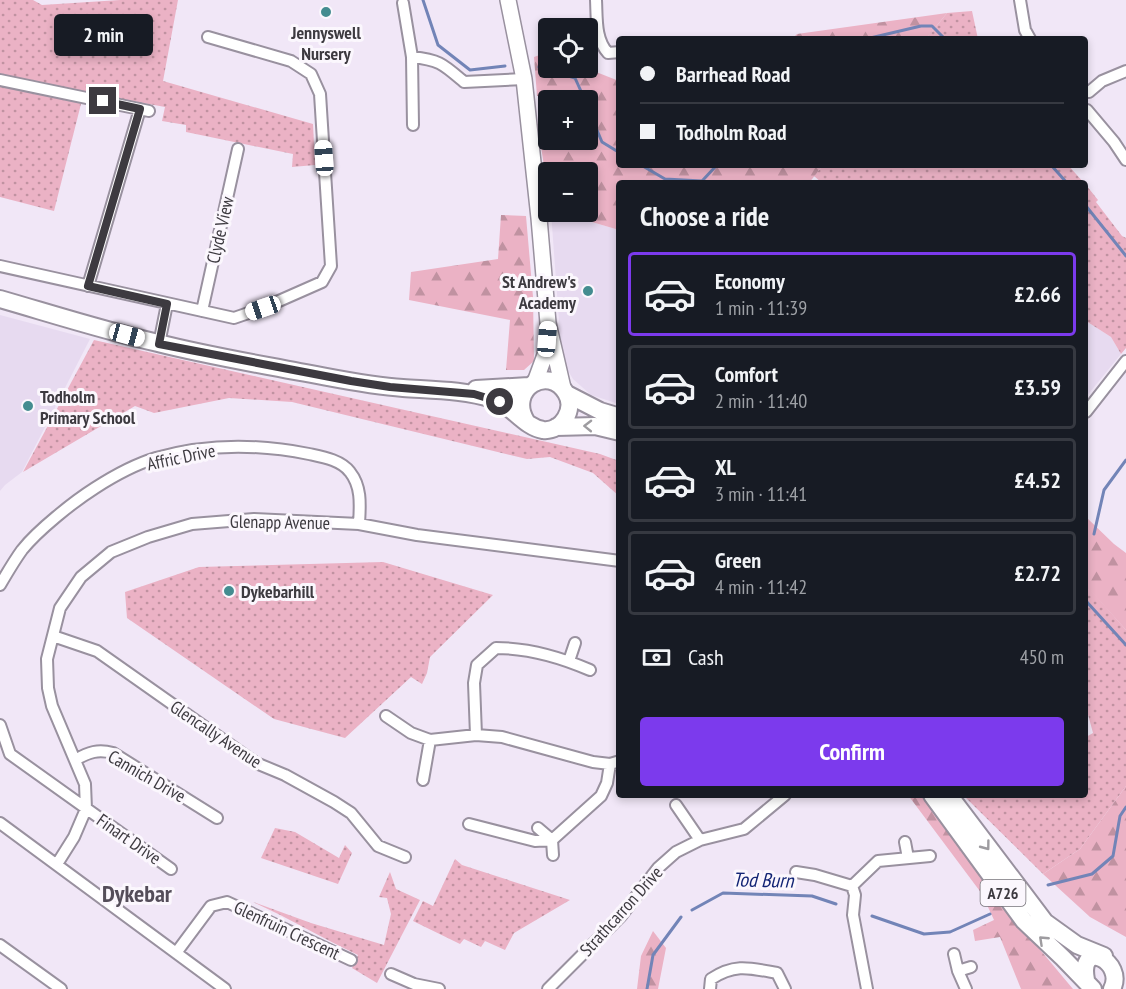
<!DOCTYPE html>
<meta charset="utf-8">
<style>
:root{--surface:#171b24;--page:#20242c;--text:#f1f3f6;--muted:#9ea1a6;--line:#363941;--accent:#7c3aed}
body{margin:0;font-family:"PT Sans Narrow",sans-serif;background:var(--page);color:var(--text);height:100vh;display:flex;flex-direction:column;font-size:22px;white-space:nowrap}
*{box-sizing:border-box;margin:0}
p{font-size:20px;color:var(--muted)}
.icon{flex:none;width:33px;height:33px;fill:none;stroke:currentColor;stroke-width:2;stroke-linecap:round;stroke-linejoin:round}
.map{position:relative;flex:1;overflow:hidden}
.details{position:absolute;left:616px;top:180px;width:472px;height:618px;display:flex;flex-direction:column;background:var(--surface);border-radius:6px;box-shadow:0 3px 9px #0003}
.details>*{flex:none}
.hud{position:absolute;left:616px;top:36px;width:472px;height:132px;border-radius:6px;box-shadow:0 3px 9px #0003;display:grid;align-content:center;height:132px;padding:0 24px;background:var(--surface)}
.tools{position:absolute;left:538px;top:18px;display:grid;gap:12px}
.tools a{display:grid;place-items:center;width:60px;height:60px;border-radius:6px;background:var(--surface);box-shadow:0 3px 9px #0003;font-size:30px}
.end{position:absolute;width:27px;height:27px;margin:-14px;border:8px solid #3d3a40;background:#fff;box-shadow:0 0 0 3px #fff}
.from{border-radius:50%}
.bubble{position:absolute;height:42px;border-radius:6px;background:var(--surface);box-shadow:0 3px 9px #0003;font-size:20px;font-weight:800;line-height:42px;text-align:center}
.car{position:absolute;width:18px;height:36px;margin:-18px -9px;border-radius:8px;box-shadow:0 0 4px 2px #0007;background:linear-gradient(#fff 24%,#345 0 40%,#fff 0 76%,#345 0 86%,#fff 0)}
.hud b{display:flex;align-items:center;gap:21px;height:57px;font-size:22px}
.hud b+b{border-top:2px solid var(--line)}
.hud i{width:15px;height:15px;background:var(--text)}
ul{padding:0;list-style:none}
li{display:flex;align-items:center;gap:18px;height:84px;margin:0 12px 9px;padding:0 12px;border:3px solid var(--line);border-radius:6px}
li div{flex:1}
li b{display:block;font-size:22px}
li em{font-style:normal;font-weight:800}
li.on{border-color:var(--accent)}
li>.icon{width:54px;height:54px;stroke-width:1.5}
h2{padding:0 24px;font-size:27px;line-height:72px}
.pay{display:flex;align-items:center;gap:15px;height:66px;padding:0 24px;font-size:22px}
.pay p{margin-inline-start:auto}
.primary-button{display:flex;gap:12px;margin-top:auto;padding:12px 24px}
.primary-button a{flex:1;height:69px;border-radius:6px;background:var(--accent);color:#fff;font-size:24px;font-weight:800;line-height:69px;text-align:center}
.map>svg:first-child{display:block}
.built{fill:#e7daf0}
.grass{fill:url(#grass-dots)}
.forest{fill:url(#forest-firs)}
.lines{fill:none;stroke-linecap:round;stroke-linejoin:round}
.stream{stroke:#7284b7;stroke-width:3}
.street-casing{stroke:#99919f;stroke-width:14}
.secondary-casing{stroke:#99919f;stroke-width:18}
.primary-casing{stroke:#99919f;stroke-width:20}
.street{stroke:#fff;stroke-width:10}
.secondary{stroke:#fff;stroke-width:15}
.primary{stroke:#fff;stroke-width:16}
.oneway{stroke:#9e9ca0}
.route{stroke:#3d3a40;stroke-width:8}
.poi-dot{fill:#448c90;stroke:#fbf7fd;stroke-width:2}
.labels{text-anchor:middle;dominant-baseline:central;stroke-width:6;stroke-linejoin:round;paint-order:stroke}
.shield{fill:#fbf7fd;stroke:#767379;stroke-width:1.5}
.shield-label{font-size:16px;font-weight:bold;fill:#3d3a40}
.poi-label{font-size:18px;font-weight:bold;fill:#3d3a40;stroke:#fbf7fd;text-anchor:start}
.street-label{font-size:18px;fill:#3d3a40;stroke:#fbf7fd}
.water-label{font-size:20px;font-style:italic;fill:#132575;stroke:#fbf7fd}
.district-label{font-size:24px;font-weight:bold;fill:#544d59;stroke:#fbf7fd}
</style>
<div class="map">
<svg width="1126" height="989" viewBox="0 0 1126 989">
<defs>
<pattern id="grass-dots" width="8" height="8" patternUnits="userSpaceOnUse" patternTransform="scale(1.5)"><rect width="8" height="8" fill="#ebb2c5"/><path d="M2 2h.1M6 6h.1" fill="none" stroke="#c092a1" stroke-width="1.8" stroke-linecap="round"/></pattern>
<pattern id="forest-firs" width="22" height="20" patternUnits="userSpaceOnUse" patternTransform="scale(1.5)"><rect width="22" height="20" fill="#ebb2c5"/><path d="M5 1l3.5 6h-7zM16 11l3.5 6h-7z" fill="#c092a1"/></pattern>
</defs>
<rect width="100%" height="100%" fill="#f1e7f7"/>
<path class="built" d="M551,212H558L619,230V404L591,395L573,379L562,361Z
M0,315L90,339L22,472L5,485L0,491Z
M1086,321L1111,337L1121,354L1086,397Z"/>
<path class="grass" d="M0,0H33L42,5L120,0H178L163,81L313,124L315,165L292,167L293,154L186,132V125L162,121L165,107L84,92L54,211L0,197Z
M972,11L978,39H926L947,13Z
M823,165H1068L1084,183H822L814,176Z
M1086,185L1098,200L1096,202L1122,236L1126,238V348L1121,354L1111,337L1086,321Z
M94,340L600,454L619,461V496L593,473L550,457L527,459L292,402L229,398L154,413L135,406L23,472Z
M383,562L493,595L430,657L427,673L422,684L411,677L345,738L274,719L127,618L125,592L199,567Z
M1089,588L1126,630V786L1080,849L1043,874L963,795H1086V737L1093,733L1086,707V595Z
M275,828L295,832L339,858L345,845L352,853L338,884L261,858Z
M455,859L462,865L570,900L514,933L505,950L485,941L481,947L464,939L460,944L413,921L423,901L433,906Z
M390,872L396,889L420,900L377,983L352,968L358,955C322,938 289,918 253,902L311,923L384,945L391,914L387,898L379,897Z"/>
<path class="forest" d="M947,13L926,39H792L797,34Z
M548,52L549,68H586L619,81L620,165H823L809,183H620L619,230L558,212H588V172H549V198L539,134H549V140H588V100H567L563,96H537L534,57Z
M501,215L526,216L533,297L534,361L524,370H506L510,320L409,300L411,272L498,259Z
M1086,517L1114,544L1126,553V630L1089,589L1086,595Z
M1126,786V937L1090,917L1043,874L1080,849Z
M908,795H921L996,897L1073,989H1021L1000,937L975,941L973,930L994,920L982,894Z
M653,931L666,948L658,989H637L641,956Z"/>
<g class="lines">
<path class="stream" d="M423,0L438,45L470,70L505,66
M866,39L921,26H932L945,39
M539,67L575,78L585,100
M588,109L602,142L620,153
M641,165L665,179L702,181L717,165
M1051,165L1067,183
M1086,206L1126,256
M1094,534L1104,490L1126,460
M1086,601L1126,645
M1048,885L1092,874L1113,856L1120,816L1126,807
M692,910L723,893L812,896L836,904
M872,916L924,934L950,932L990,914
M647,989L653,955L681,917"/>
<g class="street-casing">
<path id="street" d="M596,0C597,18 595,39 608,53L620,52
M1020,0L1025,30L1030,39
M403,3L412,57C440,60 443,64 464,82L524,79
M412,57L413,125
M0,80L149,111
M1089,92L1102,81L1126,71
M1087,110L1114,142L1126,160
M0,266L234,318L263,308L322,282L331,266L320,94L311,74L291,61L208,37
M88,286L140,109
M202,311L238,149
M159,344L167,304
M1086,412L1126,361
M0,585C7,573 14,561 22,550C38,530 73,502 95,488C112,477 136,464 156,458C205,444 259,444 309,454C323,457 341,460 350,472C362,487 360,506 359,524
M53,636L97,651L256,763L285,775L334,802L351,813L378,846L405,857
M569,661L575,643
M386,716L411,733L430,740L476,735L502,737L593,762L610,764L620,761
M0,725L10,754L171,869
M476,735L474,683L477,665L496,648C529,648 560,657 590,670
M75,760C89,752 98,749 113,753L217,818
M423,780L430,740
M676,805L700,840
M0,823L225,989
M469,824L535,841L552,840L601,796L607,783L610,764
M538,828L552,840L553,855
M905,842L908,858
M57,864L74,837L86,809L85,784L52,706L48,688L47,659L60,608L81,577L111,552L148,537L192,524L254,519L359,524L417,535L620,561
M796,872L815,875L852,886L855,895L853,915L867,989
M852,886L878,861L930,856
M0,945L61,989
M176,953L211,906L227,902L351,960
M954,954L958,971L966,989
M958,971L971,967
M391,974L414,984L439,989
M548,989L621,916L658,868L676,852L700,840L744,829L785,795
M710,989L711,979C735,963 750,968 777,973L785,989"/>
</g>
<g class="secondary-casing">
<path id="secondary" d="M508,0L524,79L539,218L548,323L563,388
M535,382L545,355L547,339"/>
</g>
<g class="primary-casing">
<path id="primary" d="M0,299C52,314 105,331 158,343C205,355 253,363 300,372C334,378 369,386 403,388C433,390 465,390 493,399C512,405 524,427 543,430C562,432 576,409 566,393C549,364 507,389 526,421
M476,389L529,386
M567,394L600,411L620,417
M556,427L595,426L620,432
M932,795L1024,921L1063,958L1093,989
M949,795L1045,922L1077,945L1104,956
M1086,980C1078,937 1126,962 1112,989"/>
</g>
<use href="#street" class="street"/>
<use href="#secondary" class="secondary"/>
<use href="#primary" class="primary"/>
</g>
<defs><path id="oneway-chevron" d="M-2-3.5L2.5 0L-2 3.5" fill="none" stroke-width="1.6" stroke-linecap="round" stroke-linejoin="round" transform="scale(1.5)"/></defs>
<g class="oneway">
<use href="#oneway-chevron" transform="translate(588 426) rotate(-179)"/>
<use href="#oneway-chevron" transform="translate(986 846) rotate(53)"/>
<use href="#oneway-chevron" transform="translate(1043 940) rotate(-137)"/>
</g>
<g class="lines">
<path class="route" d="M103,101L140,109L88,286L167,304L159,344L351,381L390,387L474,394L500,402"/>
</g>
<g class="poi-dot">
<circle cx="326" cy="12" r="6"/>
<circle cx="588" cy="291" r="6"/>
<circle cx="28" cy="406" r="6"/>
<circle cx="229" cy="591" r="6"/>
</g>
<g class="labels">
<rect class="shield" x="980.5" y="880" width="45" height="26" rx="4.5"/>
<g class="shield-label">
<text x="1003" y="893">A726</text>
</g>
<g class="poi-label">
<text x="326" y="32" text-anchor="middle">Jennyswell<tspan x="326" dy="21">Nursery</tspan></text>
<text x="576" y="281" text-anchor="end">St Andrew's<tspan x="576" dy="21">Academy</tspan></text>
<text x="40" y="396">Todholm<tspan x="40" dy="21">Primary School</tspan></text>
<text x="241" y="591">Dykebarhill</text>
</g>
<g class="street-label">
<text transform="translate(220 230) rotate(-77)">Clyde View</text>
<text transform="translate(181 457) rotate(-12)">Affric Drive</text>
<text transform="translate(280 522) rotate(1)">Glenapp Avenue</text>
<text transform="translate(216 734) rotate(34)">Glencally Avenue</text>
<text transform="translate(147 776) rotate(30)">Cannich Drive</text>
<text transform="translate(129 839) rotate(35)">Finart Drive</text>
<text transform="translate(621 911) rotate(-48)">Strathcarron Drive</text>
<text transform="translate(287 930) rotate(25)">Glenfruin Crescent</text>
</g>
<g class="water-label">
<text transform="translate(763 880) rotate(1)">Tod Burn</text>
</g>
<g class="district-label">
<text x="137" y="893">Dykebar</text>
</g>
</g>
</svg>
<div class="tools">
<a><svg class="icon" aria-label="locate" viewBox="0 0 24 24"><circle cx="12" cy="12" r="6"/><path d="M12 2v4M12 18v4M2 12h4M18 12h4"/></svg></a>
<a>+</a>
<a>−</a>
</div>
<i class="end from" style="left:500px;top:402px"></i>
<i class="end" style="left:103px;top:101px"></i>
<div class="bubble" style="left:54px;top:14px;width:99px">2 min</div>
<i class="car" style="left:324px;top:158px;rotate:356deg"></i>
<i class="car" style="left:263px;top:308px;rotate:251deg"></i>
<i class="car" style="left:127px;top:335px;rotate:105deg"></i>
<i class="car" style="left:547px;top:339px;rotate:5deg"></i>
<div class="hud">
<b><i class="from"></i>Barrhead Road</b>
<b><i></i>Todholm Road</b>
</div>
<section class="details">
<h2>Choose a ride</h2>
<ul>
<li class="on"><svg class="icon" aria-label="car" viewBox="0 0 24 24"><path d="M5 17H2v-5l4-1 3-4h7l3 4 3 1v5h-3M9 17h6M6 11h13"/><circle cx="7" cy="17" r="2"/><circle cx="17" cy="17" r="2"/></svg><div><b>Economy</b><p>1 min · 11:39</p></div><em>£2.66</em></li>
<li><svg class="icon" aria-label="car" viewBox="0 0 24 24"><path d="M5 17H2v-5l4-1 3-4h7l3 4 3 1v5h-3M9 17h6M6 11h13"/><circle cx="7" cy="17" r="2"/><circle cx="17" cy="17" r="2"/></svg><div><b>Comfort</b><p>2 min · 11:40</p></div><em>£3.59</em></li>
<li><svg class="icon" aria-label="car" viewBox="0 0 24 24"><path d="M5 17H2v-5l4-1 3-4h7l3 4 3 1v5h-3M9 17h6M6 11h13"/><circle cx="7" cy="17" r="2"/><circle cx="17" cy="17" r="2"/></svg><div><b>XL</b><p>3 min · 11:41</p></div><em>£4.52</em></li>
<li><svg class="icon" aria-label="car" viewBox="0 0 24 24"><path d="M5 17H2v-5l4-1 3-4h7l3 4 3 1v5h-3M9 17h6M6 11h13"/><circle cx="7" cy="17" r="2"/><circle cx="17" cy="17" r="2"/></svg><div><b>Green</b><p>4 min · 11:42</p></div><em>£2.72</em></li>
</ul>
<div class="pay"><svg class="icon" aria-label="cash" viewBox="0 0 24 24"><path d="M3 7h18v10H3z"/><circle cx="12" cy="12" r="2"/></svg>Cash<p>450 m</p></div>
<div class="primary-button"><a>Confirm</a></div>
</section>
</div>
